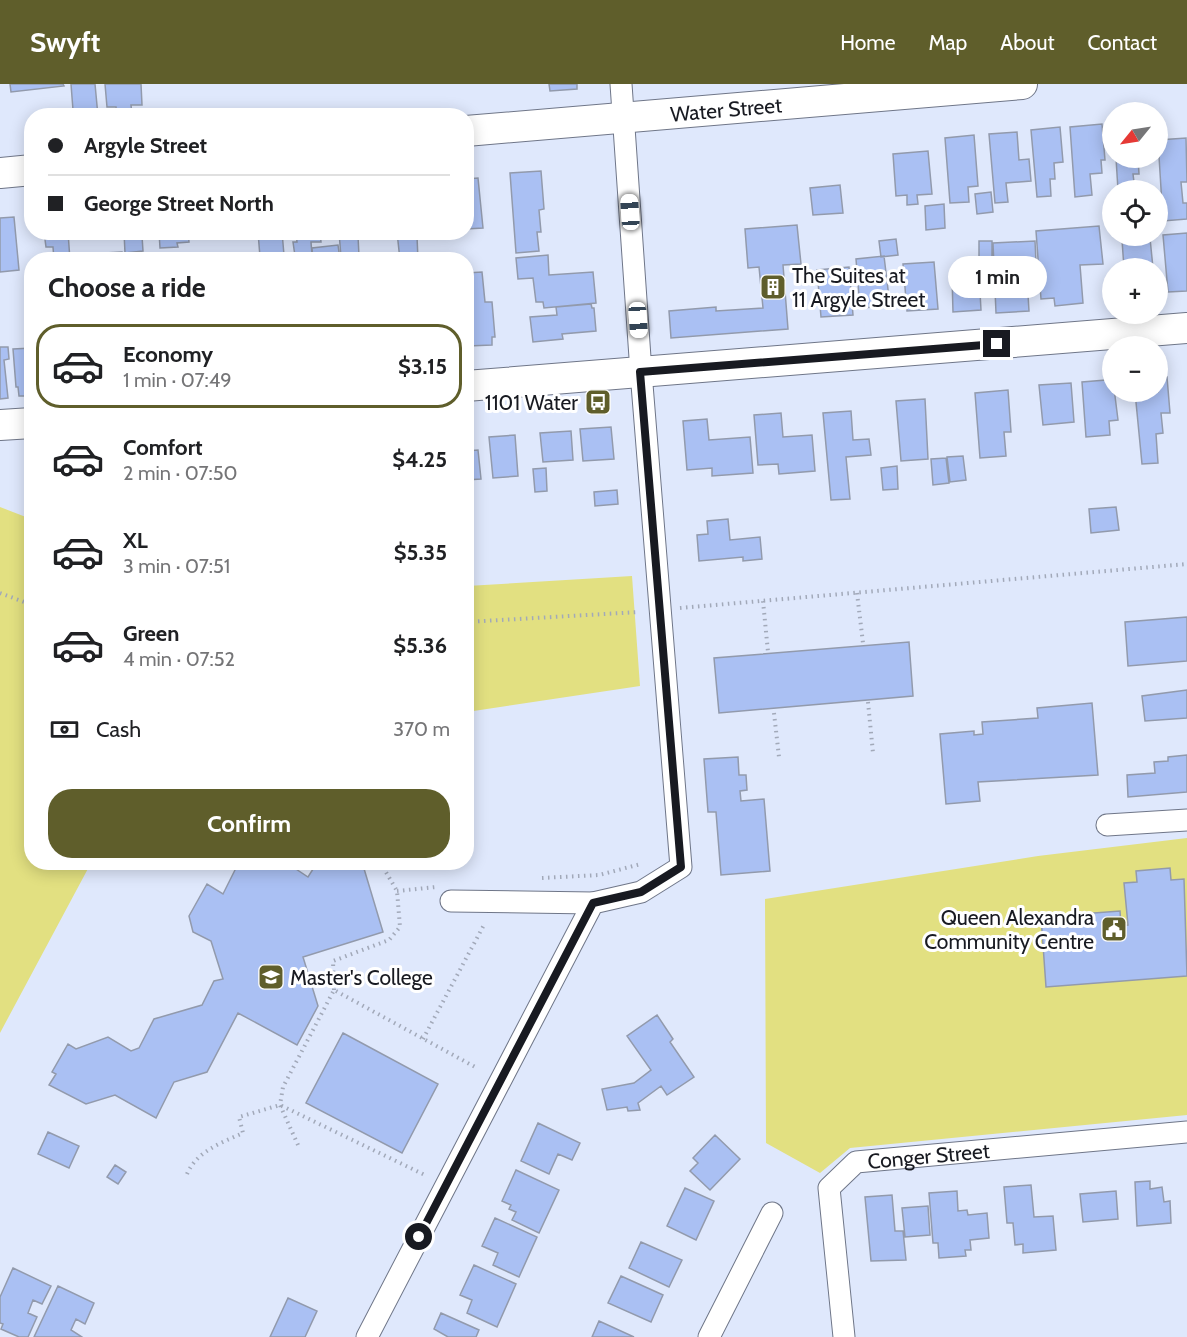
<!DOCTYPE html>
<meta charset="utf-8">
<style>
:root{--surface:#fff;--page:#f6f6f6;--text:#202124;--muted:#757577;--line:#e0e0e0;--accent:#5f5e2b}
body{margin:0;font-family:Cabin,sans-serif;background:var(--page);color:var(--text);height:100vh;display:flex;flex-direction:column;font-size:22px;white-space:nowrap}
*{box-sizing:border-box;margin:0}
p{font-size:20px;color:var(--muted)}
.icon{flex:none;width:33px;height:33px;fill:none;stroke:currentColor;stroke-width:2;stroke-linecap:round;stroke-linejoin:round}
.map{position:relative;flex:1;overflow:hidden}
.details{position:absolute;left:24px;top:168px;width:450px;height:618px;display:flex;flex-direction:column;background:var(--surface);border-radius:24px;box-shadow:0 3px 15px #0003}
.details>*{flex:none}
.hud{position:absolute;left:24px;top:24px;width:450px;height:132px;border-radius:24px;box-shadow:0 3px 15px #0003;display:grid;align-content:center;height:132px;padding:0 24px;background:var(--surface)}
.needle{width:39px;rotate:240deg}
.fabs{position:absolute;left:1102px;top:18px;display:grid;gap:12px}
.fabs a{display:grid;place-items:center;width:66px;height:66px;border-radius:50%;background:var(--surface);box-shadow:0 3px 15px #0003;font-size:30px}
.end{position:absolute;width:27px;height:27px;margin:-14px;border:8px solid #181a21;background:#fff;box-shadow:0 0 0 3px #fff}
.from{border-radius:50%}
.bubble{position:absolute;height:42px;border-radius:21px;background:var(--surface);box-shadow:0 3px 15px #0003;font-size:20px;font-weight:700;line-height:42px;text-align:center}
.car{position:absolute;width:18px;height:36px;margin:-18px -9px;border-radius:8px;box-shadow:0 0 4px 2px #0007;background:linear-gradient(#fff 24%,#345 0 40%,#fff 0 76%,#345 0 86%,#fff 0)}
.hud b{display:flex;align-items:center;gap:21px;height:57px;font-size:22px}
.hud b+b{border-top:2px solid var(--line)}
.hud i{width:15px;height:15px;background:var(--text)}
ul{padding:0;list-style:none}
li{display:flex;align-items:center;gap:18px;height:84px;margin:0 12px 9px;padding:0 12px;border:3px solid transparent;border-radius:24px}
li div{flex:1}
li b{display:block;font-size:22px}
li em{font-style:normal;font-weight:700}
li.on{border-color:var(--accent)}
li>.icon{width:54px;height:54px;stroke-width:1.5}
h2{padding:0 24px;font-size:27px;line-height:72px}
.pay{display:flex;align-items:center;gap:15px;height:66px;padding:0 24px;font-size:22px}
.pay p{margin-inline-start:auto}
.button{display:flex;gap:12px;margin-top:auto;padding:12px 24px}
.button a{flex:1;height:69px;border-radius:24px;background:var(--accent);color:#fff;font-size:24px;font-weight:700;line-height:69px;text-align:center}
header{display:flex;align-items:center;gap:36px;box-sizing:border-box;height:84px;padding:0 30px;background:var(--accent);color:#fff}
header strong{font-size:28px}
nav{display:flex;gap:33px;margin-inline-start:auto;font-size:21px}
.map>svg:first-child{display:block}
.green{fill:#e2e081}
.building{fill:#aac0f3;stroke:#929aac;stroke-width:1.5}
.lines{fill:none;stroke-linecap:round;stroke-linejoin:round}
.street-casing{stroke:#6f7688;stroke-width:23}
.secondary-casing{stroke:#6f7688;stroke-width:32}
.path{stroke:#a2a9b9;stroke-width:4;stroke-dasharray:1.5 4.5;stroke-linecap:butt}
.street{stroke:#fff;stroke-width:21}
.secondary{stroke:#fff;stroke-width:30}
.route{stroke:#181a21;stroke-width:8}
.labels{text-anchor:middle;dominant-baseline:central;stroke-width:6;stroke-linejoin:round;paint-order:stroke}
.street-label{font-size:21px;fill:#181a21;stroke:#fff}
.poi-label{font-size:21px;fill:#181a21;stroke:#fff;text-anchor:start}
</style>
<header>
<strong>Swyft</strong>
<nav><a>Home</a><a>Map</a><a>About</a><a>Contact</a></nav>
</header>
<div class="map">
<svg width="1187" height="1253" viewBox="0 0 1187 1253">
<rect width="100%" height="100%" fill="#dfe8fc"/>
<path class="green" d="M0,423L31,435L32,778L91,779L0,949Z
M632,492L640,602L467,628V502Z
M1187,754V1031L850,1064L820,1089L766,1059L765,815L1038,772Z"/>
<path class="building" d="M10,0H63L64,2L11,8Z
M71,0H95L98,32H81V25L73,26Z
M105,0H141L142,21H131L132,30L117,31L116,23H107Z
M549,0H577V5L550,7Z
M1102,40L1105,76H1101L1102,89L1090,90L1092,111L1075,113L1070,43Z
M1060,43L1063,78L1054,79L1055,95H1050L1051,112L1037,113L1031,46Z
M1017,48L1019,76L1029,75L1031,97L1006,99L1008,118L995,119L989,50Z
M974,51L978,102L968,103L969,118L950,119L945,54Z
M1186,54L1187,98H1181L1183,119H1187V135L1163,137L1158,56Z
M928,67L932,110L917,111L918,120L907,121V111L896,112L893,70Z
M1116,74H1138L1139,90H1133L1135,106H1118Z
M541,87L544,125L539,126L541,148H537L539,167L516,169L510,89Z
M478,94L483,144L466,145V95Z
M840,101L843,129L813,131L810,104Z
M991,108L993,128L977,130L975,110Z
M944,120L945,144L926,146L925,122Z
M14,133L19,186L0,188V134Z
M797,141L801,180L783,181L788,245L671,254L669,227L716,223V227L763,224L759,183L748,184L745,145Z
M1099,142L1103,180L1080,181L1083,219L1055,222L1054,214L1041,215L1036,147Z
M44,148H68L70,176H54L53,163H46Z
M124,148H148V152H142L143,167L125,169Z
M159,148H188L189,158L177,159L178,163L160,164Z
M258,148H282L284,171L260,173Z
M296,148H320L321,158H311L312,171L295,172L293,158H297Z
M339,148H367V151L358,152L359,172L341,173Z
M397,148H422V152H417L418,176H400Z
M1187,149V207L1168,208L1163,151Z
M1150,154L1153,184H1124L1122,156Z
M896,155L898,171L881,173L879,157Z
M979,157H992V174H979Z
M1035,157L1036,178H1026L1029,227L996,229L993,159Z
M338,161L340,176H313L312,164Z
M122,168L123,176H106L105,169Z
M548,171L549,191L593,188L596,219L544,224L543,218H536L533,194L518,195L516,174Z
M884,172L890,222L860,224L856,175Z
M934,178L938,225L907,227L903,180Z
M849,183L853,231L821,233L817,186Z
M482,188L485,218H492L495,253H492V261L468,262L466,189Z
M979,190L981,226L953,228L952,192Z
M591,220L592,224H594L596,247L562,250L563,255L533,258L530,233L557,231L556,223Z
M0,263H8L9,275L4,276L8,314L0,315Z
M32,264V312H19L18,303H16L13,265Z
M1167,293L1170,329H1161L1163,349L1156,350L1158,379L1142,380L1135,308H1158V294Z
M1106,296H1113L1118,336L1109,337L1110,351L1086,353L1082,298Z
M1071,299L1074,338L1043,341L1039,301Z
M1008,306L1011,348H1004L1006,372L980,374L975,309Z
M925,315L928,375L901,377L896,317Z
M851,327L853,356L869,355L871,371L846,373L850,415L831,416L823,329Z
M781,329L783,353L812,351L815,387L779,390L778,380L758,381L754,331Z
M707,335L709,356L750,353L753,389L712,392V384L687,386L683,337Z
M611,343L614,375L583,377L580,345Z
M571,347L573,376L543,378L540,349Z
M515,351L518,392L493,394L489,353Z
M478,366L481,395L466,396V367Z
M963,372L966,396L950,398L947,373Z
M946,374L949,399L933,401L931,375Z
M897,382L898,405L883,406L881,384Z
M546,384L547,407L535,408L533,385Z
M617,406L618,420L595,422L594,408Z
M1116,423L1119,446L1091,449L1089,425Z
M728,435L730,456L760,453L762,475L743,477V473L699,477L697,451L708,450L707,437Z
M1187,533V577L1128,582L1125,538Z
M909,558L913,612L719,629L714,574Z
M1187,606V634L1145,637L1142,612Z
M1092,619L1098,691L978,698L980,717L946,720L940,650L974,647V651L983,650L982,638L1038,634L1037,624Z
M1187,671V708L1128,713L1127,691L1155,689L1154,678L1168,677V673Z
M738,673L739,691H746L747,706L740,707L741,717L764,715L770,787L721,791L716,728H708L704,675Z
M296,778L293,783L308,793L315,782L327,778H347L348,781L362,778L383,848L303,873L318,922L297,961L238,929L207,988L174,998L156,1034L115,1011L86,1020L49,1001L56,990L52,988L68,960L76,965L108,953L131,967L139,964L154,935L202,921L214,897L223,895L211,857L193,848L189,832L207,800L223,810L239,778Z
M1170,784L1171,796L1184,795L1187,892L1046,903L1041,833L1120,827L1121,842L1128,841L1124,799L1137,798L1136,787Z
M657,931L673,955L670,958L694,993L667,1011L661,1002L638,1019L640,1026L628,1027L627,1023L607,1026L602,1005L634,999L651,986L627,952Z
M343,949L438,1000L402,1069L306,1019Z
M538,1039L580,1059L572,1076L558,1070L549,1090L521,1077Z
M48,1048L79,1062L69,1084L38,1070Z
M715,1051L740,1075L710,1106L690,1087L698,1079L693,1074Z
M115,1081L126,1088L118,1100L107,1093Z
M516,1086L559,1106L539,1149L512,1136L516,1128L509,1125L511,1121L502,1117Z
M1150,1097V1105L1162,1103L1164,1118L1170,1117L1171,1139L1137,1142L1135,1098Z
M1031,1101L1034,1133L1053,1132L1056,1166L1023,1169V1160L1015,1161L1013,1139H1007L1004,1103Z
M685,1104L714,1117L696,1156L667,1142Z
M957,1107L958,1127L967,1126L968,1131L987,1129L989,1154L970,1156L971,1166H965L966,1172L939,1174L938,1159H933L929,1109Z
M1116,1107L1118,1135L1083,1138L1080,1110Z
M892,1111L895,1147H903L906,1176L871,1177L865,1113Z
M928,1122L930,1151L905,1153L902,1124Z
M495,1134L537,1153L519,1193L493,1181L498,1169L482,1162Z
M641,1158L682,1176L669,1203L629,1184Z
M474,1181L516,1200L497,1243L467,1229L472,1216L460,1211Z
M13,1184L51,1202L42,1220L33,1216L28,1229L37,1233L28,1253H19L1,1245L3,1240L0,1239V1213Z
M621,1192L663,1211L651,1238L608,1219Z
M58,1202L94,1219L85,1240L76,1235L71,1246L82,1253H34Z
M288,1214L317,1227L305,1253H270Z
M441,1229L479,1246L476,1253H448L434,1245Z
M599,1237L634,1253H592Z"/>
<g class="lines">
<g class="street-casing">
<g id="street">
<path d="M1107,741L1187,736"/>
<path d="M451,817L593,819"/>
<path d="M367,1253L593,819L641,808L681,783L641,288L621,0"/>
<path d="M709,1253L772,1129"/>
<path id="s1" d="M844,1253L829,1104L856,1078L1187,1048"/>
</g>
</g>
<g class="secondary-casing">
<g id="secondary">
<path id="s2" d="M466,47L1022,0"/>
<path d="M0,89L32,86"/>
<path d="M466,302L1187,244"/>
<path d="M0,341L32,339"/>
</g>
</g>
<path class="path" d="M0,509L32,521
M857,509L863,559
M763,517L768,568
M680,524L1187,480
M466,538L639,528
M868,618L873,669
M774,629L779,673
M542,794L599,791L641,780
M397,807L436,803
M334,906L333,877L389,856L400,843L397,807L380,778
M423,955L485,839
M298,1061L280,1021L283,1003L334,906L477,984
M187,1090C197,1067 221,1059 243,1049L239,1033L280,1021L427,1092"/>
<use href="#street" class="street"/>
<use href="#secondary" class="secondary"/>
</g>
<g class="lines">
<path class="route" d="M419,1153L593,819L641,808L681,783L640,288L997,260"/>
</g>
<defs>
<g id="building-square" transform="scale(1.35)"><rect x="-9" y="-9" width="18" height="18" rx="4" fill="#5f5e2b" stroke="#fff"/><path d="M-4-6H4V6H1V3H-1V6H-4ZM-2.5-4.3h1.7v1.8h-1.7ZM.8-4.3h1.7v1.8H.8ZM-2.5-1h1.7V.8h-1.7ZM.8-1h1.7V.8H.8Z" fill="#fff"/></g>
<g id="bus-square" transform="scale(1.35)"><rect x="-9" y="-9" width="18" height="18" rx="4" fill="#5f5e2b" stroke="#fff"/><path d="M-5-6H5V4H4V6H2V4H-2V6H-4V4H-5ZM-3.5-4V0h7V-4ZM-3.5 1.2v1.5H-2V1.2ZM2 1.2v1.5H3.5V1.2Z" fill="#fff"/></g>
<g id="civic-square" transform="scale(1.35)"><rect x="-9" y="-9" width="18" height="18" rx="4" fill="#5f5e2b" stroke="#fff"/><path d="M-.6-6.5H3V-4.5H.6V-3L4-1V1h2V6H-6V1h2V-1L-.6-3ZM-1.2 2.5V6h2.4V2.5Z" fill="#fff"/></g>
<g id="university-square" transform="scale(1.35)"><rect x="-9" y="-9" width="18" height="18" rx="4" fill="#5f5e2b" stroke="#fff"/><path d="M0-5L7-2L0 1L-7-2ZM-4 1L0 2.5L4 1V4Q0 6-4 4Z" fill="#fff"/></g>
</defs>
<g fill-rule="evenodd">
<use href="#building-square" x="773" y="203"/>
<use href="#bus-square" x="598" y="318"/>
<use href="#civic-square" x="1114" y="845"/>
<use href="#university-square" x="271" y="893"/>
</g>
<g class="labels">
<g class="street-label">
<text stroke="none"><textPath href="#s2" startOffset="261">Water Street</textPath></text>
<text stroke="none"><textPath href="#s1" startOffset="260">Conger Street</textPath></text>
</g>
<g class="poi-label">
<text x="792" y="191">The Suites at<tspan x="792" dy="24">11 Argyle Street</tspan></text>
<text x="578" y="318" text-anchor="end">1101 Water</text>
<text x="1094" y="833" text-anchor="end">Queen Alexandra<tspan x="1094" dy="24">Community Centre</tspan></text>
<text x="290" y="893">Master's College</text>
</g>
</g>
</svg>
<div class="fabs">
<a><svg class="needle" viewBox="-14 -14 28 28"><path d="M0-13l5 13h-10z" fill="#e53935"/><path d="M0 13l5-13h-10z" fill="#757577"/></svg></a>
<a><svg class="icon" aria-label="locate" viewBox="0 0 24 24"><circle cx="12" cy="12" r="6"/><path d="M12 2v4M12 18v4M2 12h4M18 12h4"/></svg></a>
<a>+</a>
<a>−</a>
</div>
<i class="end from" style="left:419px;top:1153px"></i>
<i class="end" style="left:997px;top:260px"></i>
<div class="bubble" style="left:948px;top:172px;width:99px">1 min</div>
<i class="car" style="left:630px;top:128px;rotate:356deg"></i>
<i class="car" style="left:638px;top:236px;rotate:176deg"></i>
<div class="hud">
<b><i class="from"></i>Argyle Street</b>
<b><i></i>George Street North</b>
</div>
<section class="details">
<h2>Choose a ride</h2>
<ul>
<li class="on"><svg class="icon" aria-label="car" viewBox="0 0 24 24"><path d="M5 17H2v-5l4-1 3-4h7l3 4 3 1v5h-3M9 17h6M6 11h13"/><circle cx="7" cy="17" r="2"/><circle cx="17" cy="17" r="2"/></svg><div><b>Economy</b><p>1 min · 07:49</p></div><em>$3.15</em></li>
<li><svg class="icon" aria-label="car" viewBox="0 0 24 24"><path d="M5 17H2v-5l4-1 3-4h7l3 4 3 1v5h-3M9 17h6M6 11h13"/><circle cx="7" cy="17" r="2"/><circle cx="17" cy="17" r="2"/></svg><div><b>Comfort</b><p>2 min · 07:50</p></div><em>$4.25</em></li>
<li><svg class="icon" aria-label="car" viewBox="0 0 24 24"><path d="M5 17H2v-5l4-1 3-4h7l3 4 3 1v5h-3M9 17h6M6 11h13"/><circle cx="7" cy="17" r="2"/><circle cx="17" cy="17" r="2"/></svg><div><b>XL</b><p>3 min · 07:51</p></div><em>$5.35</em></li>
<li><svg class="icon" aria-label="car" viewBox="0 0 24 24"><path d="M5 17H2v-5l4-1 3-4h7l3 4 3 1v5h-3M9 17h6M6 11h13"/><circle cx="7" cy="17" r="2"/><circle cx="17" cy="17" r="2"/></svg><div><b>Green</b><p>4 min · 07:52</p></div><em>$5.36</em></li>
</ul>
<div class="pay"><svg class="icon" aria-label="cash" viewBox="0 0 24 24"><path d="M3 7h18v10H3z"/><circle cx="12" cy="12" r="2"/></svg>Cash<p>370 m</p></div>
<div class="button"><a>Confirm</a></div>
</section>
</div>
